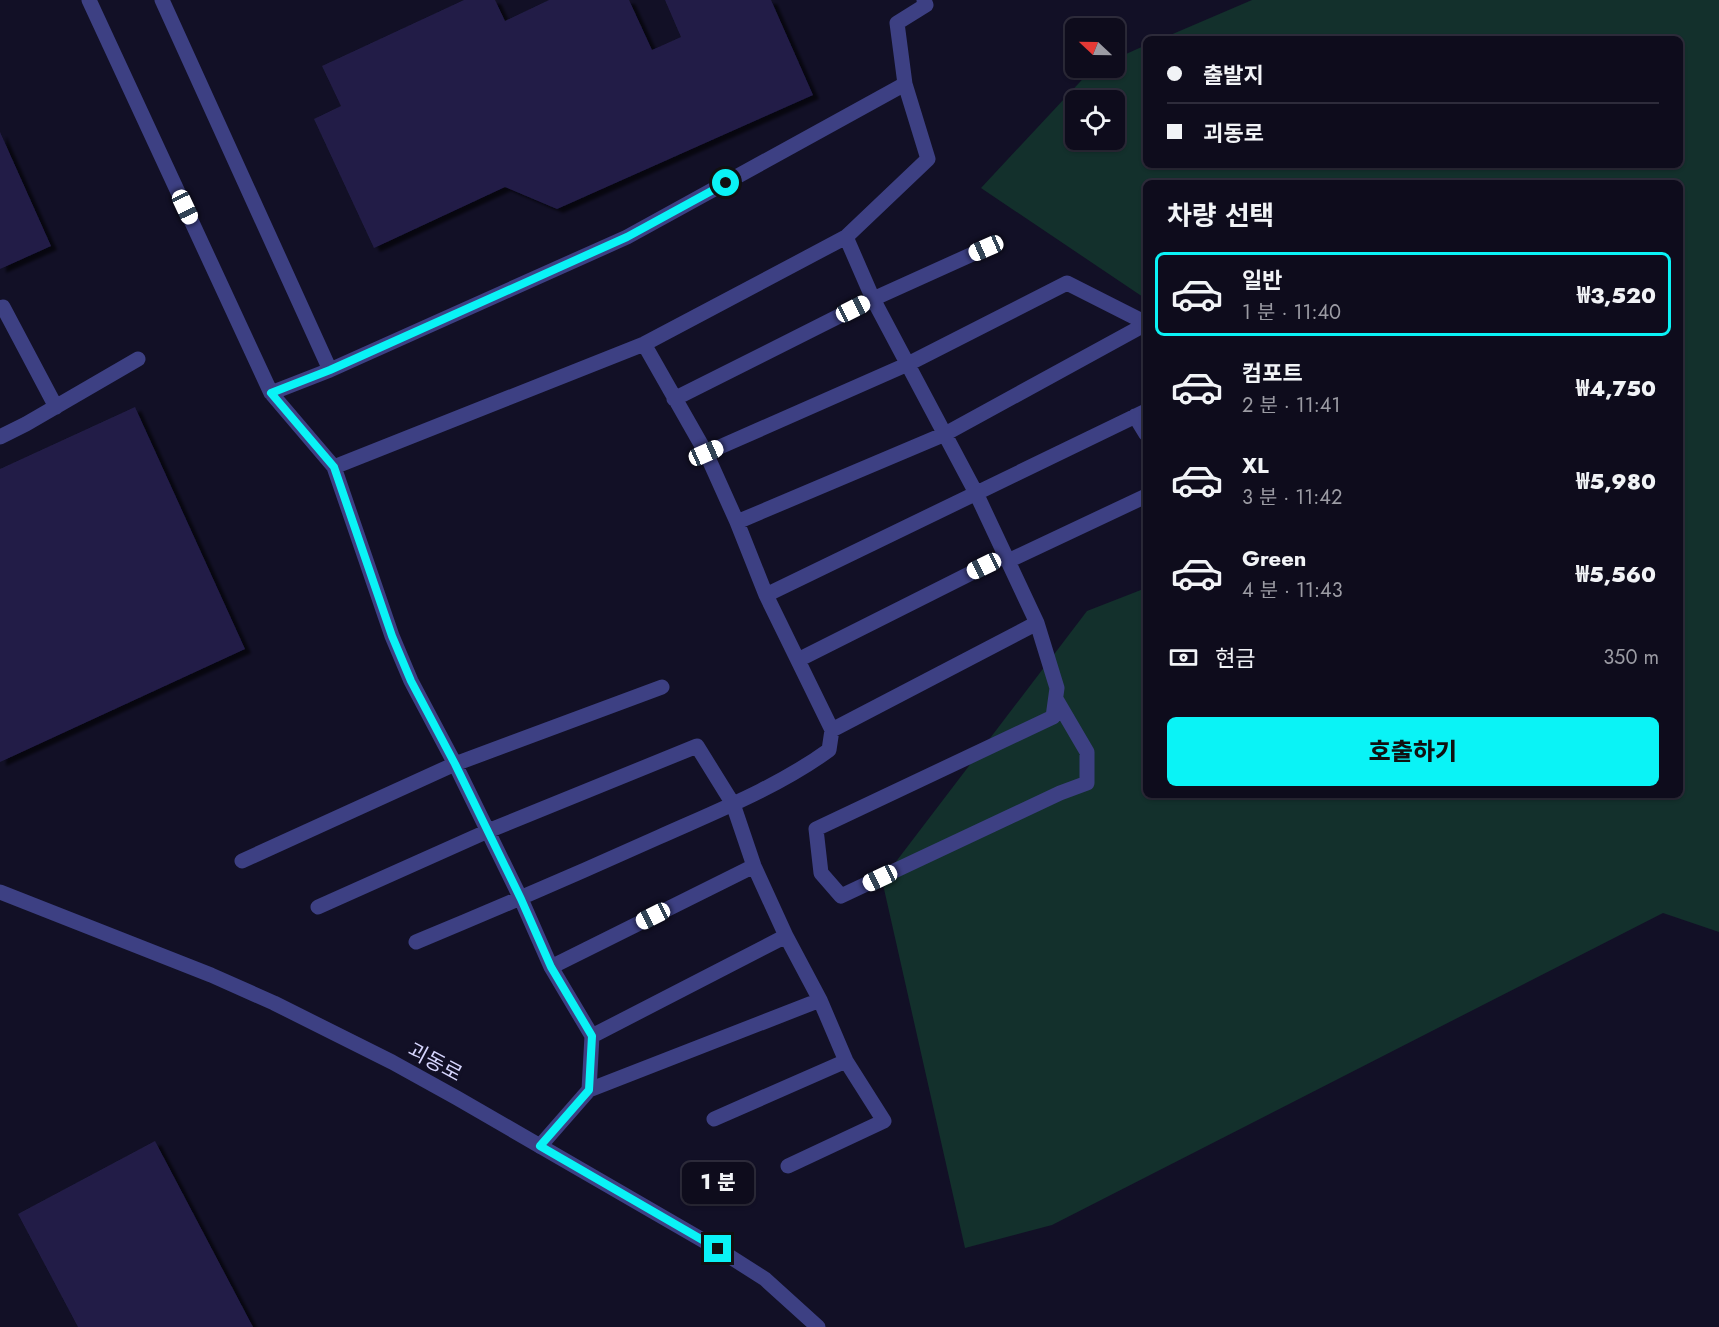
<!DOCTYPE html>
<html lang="ko">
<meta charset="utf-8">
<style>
:root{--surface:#0e0c1c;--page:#171525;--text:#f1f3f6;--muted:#9b9ba3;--line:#2e2c3b;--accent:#0af3f6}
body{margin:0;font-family:Jost,"Noto Sans KR",sans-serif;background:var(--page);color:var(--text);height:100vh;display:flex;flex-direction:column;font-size:22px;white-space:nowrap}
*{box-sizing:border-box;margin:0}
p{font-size:20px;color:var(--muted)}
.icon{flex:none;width:33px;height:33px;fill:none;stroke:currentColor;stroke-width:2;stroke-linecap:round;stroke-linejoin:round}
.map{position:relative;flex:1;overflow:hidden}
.details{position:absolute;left:1143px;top:180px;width:540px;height:618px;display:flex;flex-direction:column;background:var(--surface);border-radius:9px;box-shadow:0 2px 4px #0004,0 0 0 2px var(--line)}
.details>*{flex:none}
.banner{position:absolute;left:1143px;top:36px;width:540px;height:132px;border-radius:9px;box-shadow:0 2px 4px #0004,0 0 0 2px var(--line);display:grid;align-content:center;height:132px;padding:0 24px;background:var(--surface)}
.needle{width:39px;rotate:292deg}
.buttons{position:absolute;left:1065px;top:18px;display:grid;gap:12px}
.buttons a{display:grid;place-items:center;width:60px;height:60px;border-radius:9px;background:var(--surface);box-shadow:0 2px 4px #0004,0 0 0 2px var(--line);font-size:30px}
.end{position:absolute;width:27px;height:27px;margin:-14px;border:8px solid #0af3f6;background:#111;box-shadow:0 0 0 3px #111}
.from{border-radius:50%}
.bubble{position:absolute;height:42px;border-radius:9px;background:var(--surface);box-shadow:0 2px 4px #0004,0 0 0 2px var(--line);font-size:20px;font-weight:800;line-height:42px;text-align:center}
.car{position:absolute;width:18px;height:36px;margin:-18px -9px;border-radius:8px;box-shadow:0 0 4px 2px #0007;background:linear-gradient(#fff 24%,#345 0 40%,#fff 0 76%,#345 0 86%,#fff 0)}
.banner b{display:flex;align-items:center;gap:21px;height:57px;font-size:22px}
.banner b+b{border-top:2px solid var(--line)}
.banner i{width:15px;height:15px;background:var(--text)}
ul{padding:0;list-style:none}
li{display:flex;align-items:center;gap:18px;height:84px;margin:0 12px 9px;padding:0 12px;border:3px solid transparent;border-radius:9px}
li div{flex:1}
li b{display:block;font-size:22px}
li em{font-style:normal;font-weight:800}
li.on{border-color:var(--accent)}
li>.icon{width:54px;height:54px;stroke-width:1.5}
h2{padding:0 24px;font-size:27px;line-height:72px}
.pay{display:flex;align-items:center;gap:15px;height:66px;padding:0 24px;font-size:22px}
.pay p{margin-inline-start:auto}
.primary-button{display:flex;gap:12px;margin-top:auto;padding:12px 24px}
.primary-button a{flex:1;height:69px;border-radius:9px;background:var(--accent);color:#111;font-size:24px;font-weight:800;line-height:69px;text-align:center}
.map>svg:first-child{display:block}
.green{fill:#13302c;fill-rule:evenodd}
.building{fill:#221d46;filter:url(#shadow)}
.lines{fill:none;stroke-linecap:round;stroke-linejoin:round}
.service{stroke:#3d4083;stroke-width:15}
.tertiary{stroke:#3d4083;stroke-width:15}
.route{stroke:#0af3f6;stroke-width:8}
.labels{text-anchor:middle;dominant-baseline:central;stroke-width:6;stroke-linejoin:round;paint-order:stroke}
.street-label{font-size:21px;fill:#d7d6fe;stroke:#121026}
</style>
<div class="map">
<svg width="1719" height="1327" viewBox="0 0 1719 1327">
<defs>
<filter id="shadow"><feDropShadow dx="6" dy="4" stdDeviation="1.5" flood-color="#0009"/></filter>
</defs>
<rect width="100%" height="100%" fill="#121026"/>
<path class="green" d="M1252,0H1719V932L1663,913L1052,1225L965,1248L882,880L1087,611L1146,588V795H1680V183H1146V299L981,188L1093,68H1114L1115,59L1146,45V165H1680V39H1161ZM1076,100H1114V140H1076Z"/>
<path class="building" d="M464,0H495L505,21L549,0H629L652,50L681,37L665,0H771L813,95L557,209L505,187L374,248L314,119L341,106L322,66Z
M0,132L51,246L0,269Z
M135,407L245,649L0,762V469Z
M155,1141L253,1327H78L18,1214Z"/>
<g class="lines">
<path class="service" d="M89,0L271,393L334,467L392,636L411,681L455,764L521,899L551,967L592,1036L589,1090L540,1146
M162,0L330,370
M3,307L56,407
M644,344L706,453L737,522L766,595L832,730L1037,623L976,493L873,299L846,237
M271,393L330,370L627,237L905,84L897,23L926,5L924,0
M674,399L873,299L986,248
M1135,416L1146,434
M0,437L26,424L138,359
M706,453L908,364L1067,283L1146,323
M334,467L644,344L846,237L928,159L905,84
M737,522L945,434L1146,324
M1008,561L1146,496
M766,595L1146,411
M1037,623L1057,688L1053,717L816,829L821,873L841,896L1060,793L1087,783V752L1056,699
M798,660L1005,556
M242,861L455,764L662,687
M318,907L488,831L697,746L733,804L754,866L786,936L820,1000L846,1061
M416,942C498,908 579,873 659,837C717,811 778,787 829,750L832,730
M551,967L754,866
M592,1036L786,936
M589,1090L820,1000
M714,1119L846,1061L884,1121L788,1166"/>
<path class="tertiary" d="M0,892L211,975L274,1003L392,1062L457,1098L718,1249L765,1279L818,1327"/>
</g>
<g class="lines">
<path class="route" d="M718,1249L540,1146L589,1090L592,1036L551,967L521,899L455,764L411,681L392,636L334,467L271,393L330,370L627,237L726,183"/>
</g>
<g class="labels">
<g class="street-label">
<text transform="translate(435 1062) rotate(28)">괴동로</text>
</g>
</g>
</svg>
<div class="buttons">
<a><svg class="needle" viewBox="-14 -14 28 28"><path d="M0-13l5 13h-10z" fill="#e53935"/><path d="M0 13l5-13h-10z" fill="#9b9ba3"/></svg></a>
<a><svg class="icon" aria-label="locate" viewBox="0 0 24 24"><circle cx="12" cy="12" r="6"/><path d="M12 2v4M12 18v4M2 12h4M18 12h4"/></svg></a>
</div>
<i class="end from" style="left:726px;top:183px"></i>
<i class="end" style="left:718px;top:1249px"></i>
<div class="bubble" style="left:682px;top:1162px;width:72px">1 분</div>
<i class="car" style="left:185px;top:207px;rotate:155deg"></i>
<i class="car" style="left:986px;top:248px;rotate:246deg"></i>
<i class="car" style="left:853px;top:309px;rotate:63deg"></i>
<i class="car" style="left:706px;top:453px;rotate:66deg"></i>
<i class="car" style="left:984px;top:566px;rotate:244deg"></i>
<i class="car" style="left:880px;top:878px;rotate:245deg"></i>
<i class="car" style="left:653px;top:916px;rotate:243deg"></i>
<div class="banner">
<b><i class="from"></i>출발지</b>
<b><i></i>괴동로</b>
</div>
<section class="details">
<h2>차량 선택</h2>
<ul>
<li class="on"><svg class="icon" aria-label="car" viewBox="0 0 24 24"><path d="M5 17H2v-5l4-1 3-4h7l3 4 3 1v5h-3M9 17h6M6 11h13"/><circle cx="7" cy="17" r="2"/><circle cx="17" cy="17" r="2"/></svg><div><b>일반</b><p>1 분 · 11:40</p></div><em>₩3,520</em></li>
<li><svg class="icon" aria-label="car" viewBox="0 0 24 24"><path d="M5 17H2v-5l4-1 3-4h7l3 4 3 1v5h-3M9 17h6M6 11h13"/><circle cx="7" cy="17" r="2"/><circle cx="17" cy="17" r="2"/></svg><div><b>컴포트</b><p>2 분 · 11:41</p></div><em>₩4,750</em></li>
<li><svg class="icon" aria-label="car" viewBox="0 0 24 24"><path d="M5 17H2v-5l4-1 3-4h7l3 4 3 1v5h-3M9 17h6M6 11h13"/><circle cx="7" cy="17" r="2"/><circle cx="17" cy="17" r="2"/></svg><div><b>XL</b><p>3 분 · 11:42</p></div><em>₩5,980</em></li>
<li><svg class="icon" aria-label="car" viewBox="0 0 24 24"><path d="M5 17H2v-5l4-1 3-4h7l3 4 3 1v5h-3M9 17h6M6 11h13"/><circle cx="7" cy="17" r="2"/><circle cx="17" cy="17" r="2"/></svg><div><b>Green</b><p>4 분 · 11:43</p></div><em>₩5,560</em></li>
</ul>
<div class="pay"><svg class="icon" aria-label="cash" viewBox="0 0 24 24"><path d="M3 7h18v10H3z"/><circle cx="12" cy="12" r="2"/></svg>현금<p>350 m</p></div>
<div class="primary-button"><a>호출하기</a></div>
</section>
</div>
